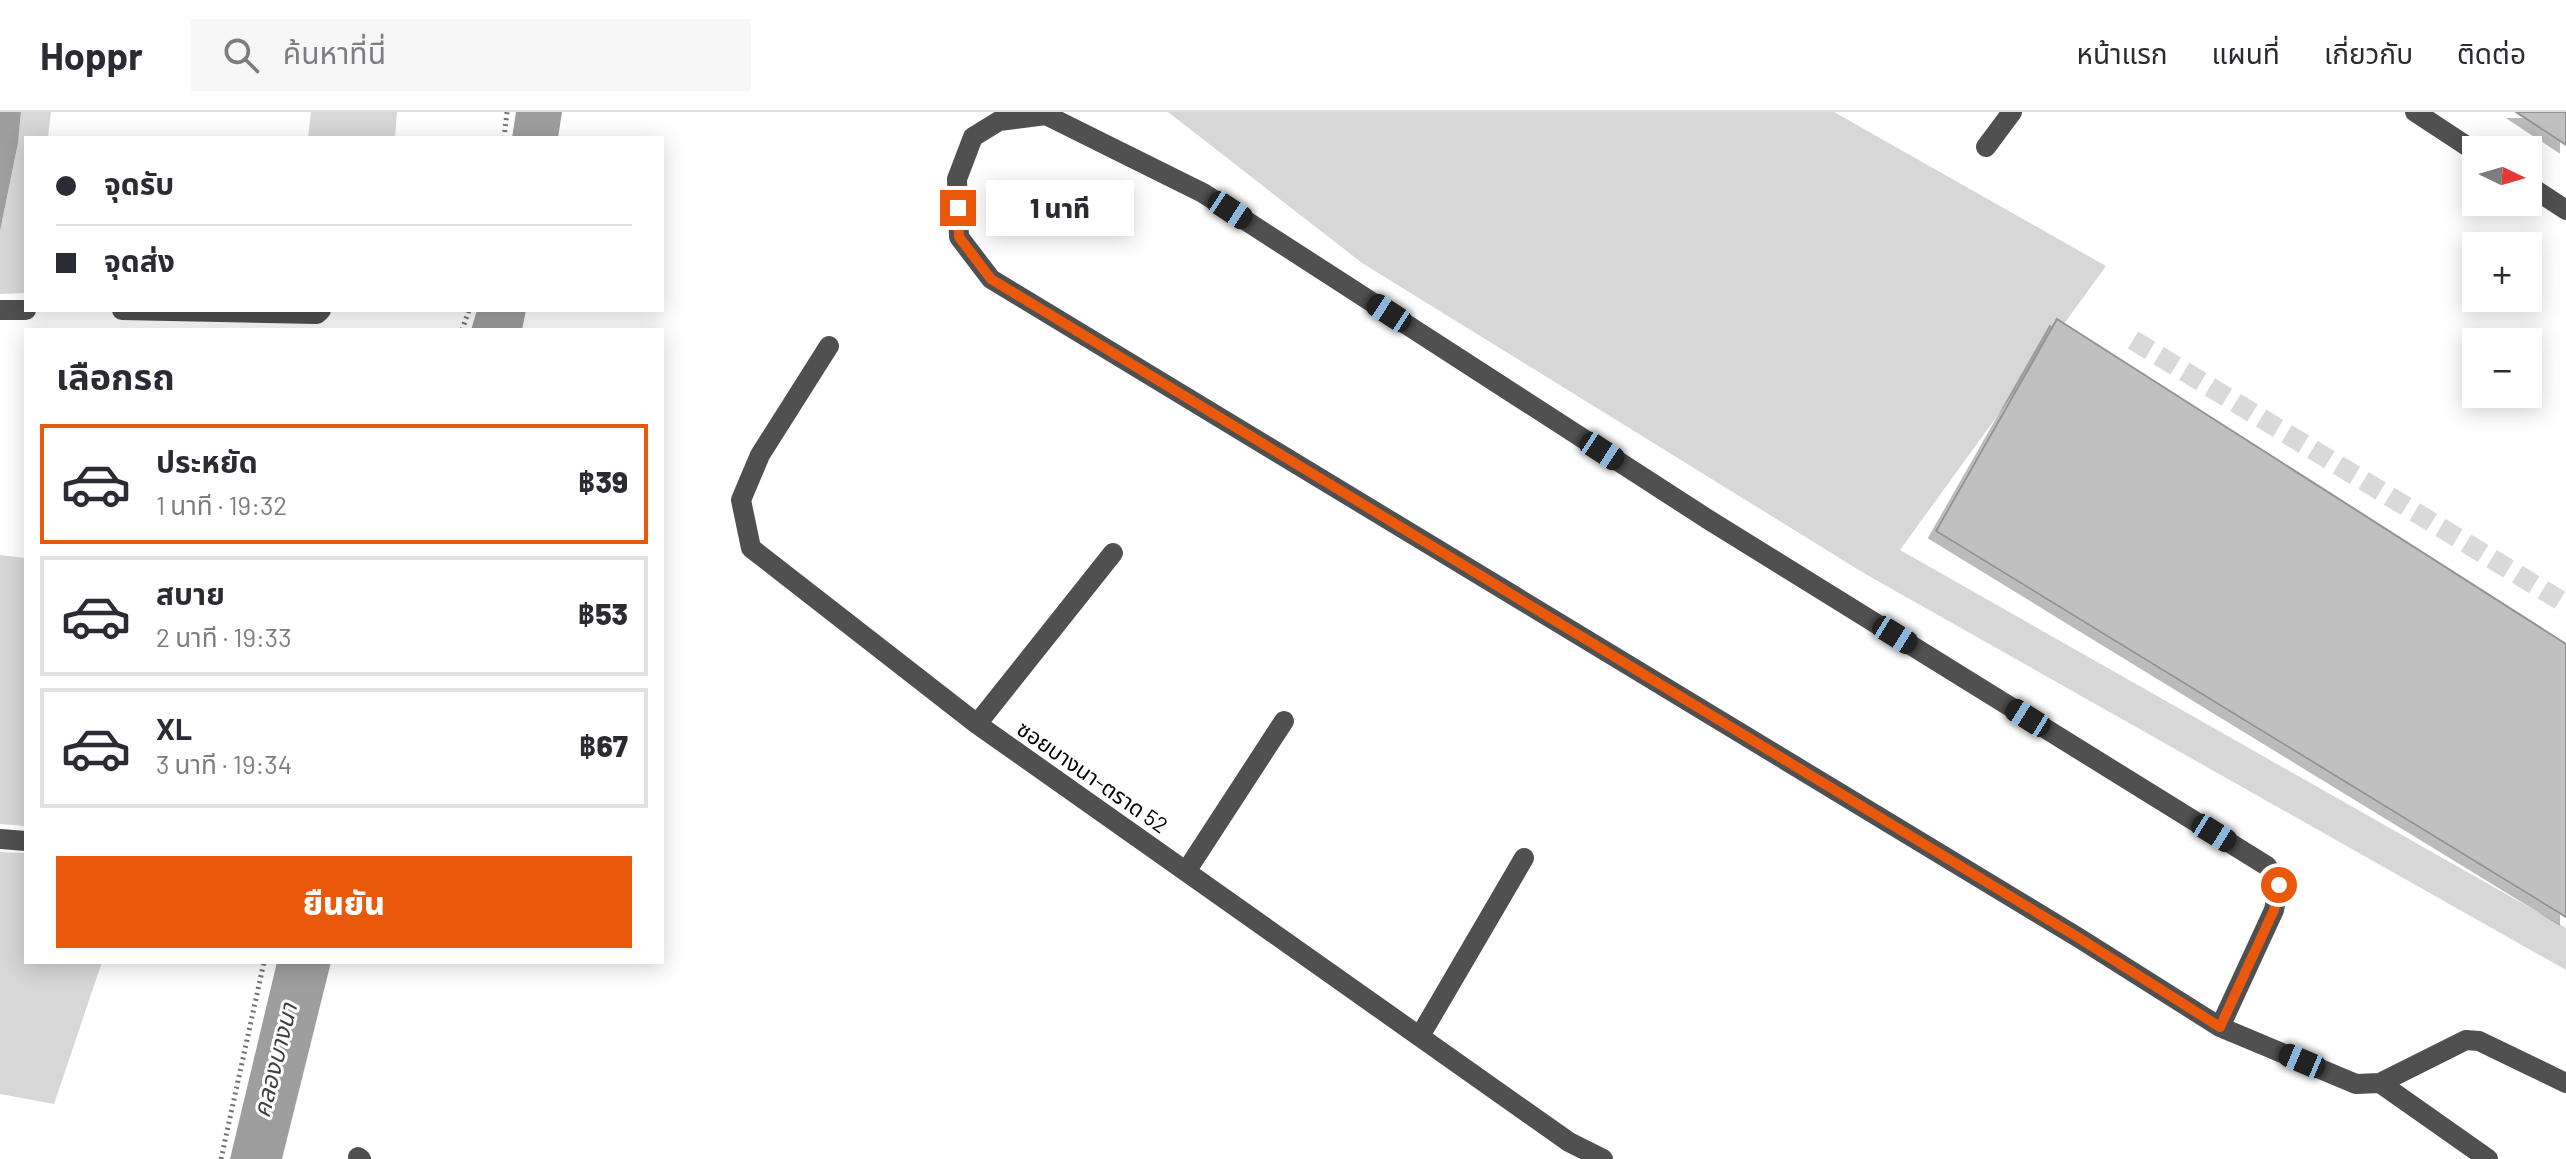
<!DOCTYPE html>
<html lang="th">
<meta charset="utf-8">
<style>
:root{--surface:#fff;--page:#f7f7f7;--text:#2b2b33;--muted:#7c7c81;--line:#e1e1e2;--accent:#ea580c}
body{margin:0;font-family:Barlow,"Noto Sans Thai",sans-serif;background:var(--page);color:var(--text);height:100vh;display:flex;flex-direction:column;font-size:30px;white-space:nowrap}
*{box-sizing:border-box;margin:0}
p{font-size:26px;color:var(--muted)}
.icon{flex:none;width:44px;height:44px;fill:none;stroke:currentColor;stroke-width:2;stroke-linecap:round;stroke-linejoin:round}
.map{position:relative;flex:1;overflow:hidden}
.side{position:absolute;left:24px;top:216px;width:640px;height:636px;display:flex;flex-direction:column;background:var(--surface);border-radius:0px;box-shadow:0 4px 20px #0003}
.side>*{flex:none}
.guide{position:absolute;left:24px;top:24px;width:640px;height:176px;border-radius:0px;box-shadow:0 4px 20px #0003;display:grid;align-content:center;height:176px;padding:0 32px;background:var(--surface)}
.needle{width:52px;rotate:95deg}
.controls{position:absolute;left:2462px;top:24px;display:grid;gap:16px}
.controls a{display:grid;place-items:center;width:80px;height:80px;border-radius:0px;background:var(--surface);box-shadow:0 4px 20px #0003;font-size:40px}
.end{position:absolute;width:36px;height:36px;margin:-18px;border:10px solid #ea580c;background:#fff;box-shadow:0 0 0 4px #fff}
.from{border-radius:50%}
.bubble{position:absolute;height:56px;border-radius:0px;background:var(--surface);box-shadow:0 4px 20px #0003;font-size:26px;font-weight:800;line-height:56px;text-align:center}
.car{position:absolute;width:24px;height:48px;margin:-24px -12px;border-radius:10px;box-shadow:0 0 6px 2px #0007;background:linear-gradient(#222 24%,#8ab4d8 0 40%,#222 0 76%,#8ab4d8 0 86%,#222 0)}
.guide b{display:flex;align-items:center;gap:28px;height:76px;font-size:30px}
.guide b+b{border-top:2px solid var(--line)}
.guide i{width:20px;height:20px;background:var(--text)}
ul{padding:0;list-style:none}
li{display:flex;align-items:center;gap:24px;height:120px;margin:0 16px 12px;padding:0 16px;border:4px solid var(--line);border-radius:0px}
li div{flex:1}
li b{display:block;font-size:30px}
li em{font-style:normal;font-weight:800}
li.current{border-color:var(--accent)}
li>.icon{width:72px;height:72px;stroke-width:1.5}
h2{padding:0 32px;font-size:36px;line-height:96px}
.button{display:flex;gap:16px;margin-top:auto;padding:16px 32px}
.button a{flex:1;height:92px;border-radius:0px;background:var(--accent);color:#fff;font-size:32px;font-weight:800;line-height:92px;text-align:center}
header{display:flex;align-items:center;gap:48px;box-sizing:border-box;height:112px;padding:0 40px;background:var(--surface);border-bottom:2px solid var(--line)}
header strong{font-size:38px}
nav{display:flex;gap:44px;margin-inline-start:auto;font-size:28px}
.search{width:560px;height:72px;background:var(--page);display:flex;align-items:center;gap:20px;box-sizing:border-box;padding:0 28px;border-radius:0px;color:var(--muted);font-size:30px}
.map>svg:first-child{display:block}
.green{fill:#d7d7d7}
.water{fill:#9e9e9e}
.building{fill:#c0c0c0;stroke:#949494;stroke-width:2;filter:url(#shadow)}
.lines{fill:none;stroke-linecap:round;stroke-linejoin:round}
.minor-tunnel{stroke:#d9d9d9;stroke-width:20;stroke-dasharray:20 10;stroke-linecap:butt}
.path{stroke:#727272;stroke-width:5;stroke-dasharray:2 4;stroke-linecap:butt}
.minor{stroke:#505050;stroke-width:20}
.route{stroke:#ea580c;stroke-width:10}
.labels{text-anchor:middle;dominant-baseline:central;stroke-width:6;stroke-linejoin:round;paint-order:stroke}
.street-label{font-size:22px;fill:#000;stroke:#fff}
.water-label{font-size:24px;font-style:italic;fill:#3f3f3f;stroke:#fff}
</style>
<header>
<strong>Hoppr</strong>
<div class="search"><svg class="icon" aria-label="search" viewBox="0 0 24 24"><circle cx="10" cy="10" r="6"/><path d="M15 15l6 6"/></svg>ค้นหาที่นี่</div>
<nav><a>หน้าแรก</a><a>แผนที่</a><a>เกี่ยวกับ</a><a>ติดต่อ</a></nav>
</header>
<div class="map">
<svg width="2566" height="1047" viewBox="0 0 2566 1047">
<defs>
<filter id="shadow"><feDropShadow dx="-7" dy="7" stdDeviation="0" flood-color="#0004"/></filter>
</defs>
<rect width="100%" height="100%" fill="#fff"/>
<path class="green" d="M21,0H51L48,26H26V181L0,182V119L18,31Z
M311,0H397L395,26H308Z
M1168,0H1834L2106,154L1900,438L2566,816V858L1867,463L1362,151Z
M0,443L26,446V714L0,712Z
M0,740L26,741V850H102L54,992L0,982Z"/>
<path class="water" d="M0,0H21L18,31L0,119Z
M516,0H562L558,26H512Z
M477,198H526L522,218H471Z
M277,850H331L282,1047H230Z"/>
<path class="building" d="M2516,0H2566V33Z
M2057,207L2566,532V805L1936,419Z"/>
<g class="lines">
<path class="minor-tunnel" d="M2133,228L2566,492"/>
<path class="path" d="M504,26L507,0
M462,218L469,198
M221,1047L264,850"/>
<path class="minor" d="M2415,0L2476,40
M1986,35L2012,0
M2528,73L2566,98
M0,198H26
M122,198L317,202L321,198
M829,234L760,343L741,388L751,436L977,612L1569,1030L1603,1047
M977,612L1113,441
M0,727L26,729
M1187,758L1284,609
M2220,915L2274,798L2279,773L2267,754L1709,408L1203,81L1046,3L999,9L973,25L957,67L959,125L991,167L2079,826L2220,915L2356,972L2380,971L2466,928L2479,929L2566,971
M1420,924L1524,746
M2380,971L2488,1047
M358,1045L361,1047"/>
</g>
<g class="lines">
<path class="route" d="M958,96L959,125L991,167L2079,826L2220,915L2274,798L2279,773"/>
</g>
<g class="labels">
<g class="street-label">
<text transform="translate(1093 664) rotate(35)">ซอยบางนา-ตราด 52</text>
</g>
<g class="water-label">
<text transform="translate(274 948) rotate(-76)">คลองบางนา</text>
</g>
</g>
</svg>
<div class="controls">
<a><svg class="needle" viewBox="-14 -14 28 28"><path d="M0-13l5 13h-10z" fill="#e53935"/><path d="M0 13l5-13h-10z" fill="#7c7c81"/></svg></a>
<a>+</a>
<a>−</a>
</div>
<i class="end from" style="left:2279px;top:773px"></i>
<i class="end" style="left:958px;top:96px"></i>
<div class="bubble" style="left:986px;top:68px;width:148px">1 นาที</div>
<i class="car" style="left:1230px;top:98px;rotate:123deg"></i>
<i class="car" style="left:1389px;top:201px;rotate:303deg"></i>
<i class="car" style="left:1602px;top:339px;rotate:123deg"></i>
<i class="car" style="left:1895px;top:523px;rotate:122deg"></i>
<i class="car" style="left:2028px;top:606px;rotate:302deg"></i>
<i class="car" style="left:2214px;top:721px;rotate:122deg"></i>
<i class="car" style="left:2302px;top:949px;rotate:293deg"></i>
<div class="guide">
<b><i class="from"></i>จุดรับ</b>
<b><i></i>จุดส่ง</b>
</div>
<section class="side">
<h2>เลือกรถ</h2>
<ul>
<li class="current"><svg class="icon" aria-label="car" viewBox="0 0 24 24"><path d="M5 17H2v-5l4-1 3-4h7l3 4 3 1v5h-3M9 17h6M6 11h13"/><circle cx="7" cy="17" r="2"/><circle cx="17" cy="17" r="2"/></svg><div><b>ประหยัด</b><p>1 นาที · 19:32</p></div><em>฿39</em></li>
<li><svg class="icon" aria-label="car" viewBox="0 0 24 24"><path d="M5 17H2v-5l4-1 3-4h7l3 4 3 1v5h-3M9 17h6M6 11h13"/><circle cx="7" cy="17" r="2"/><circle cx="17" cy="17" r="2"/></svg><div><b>สบาย</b><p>2 นาที · 19:33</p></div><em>฿53</em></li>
<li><svg class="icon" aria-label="car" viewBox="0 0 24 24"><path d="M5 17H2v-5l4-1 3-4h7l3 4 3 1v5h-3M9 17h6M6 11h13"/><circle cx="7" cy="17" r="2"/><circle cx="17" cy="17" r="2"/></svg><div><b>XL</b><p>3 นาที · 19:34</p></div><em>฿67</em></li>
</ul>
<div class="button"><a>ยืนยัน</a></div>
</section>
</div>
